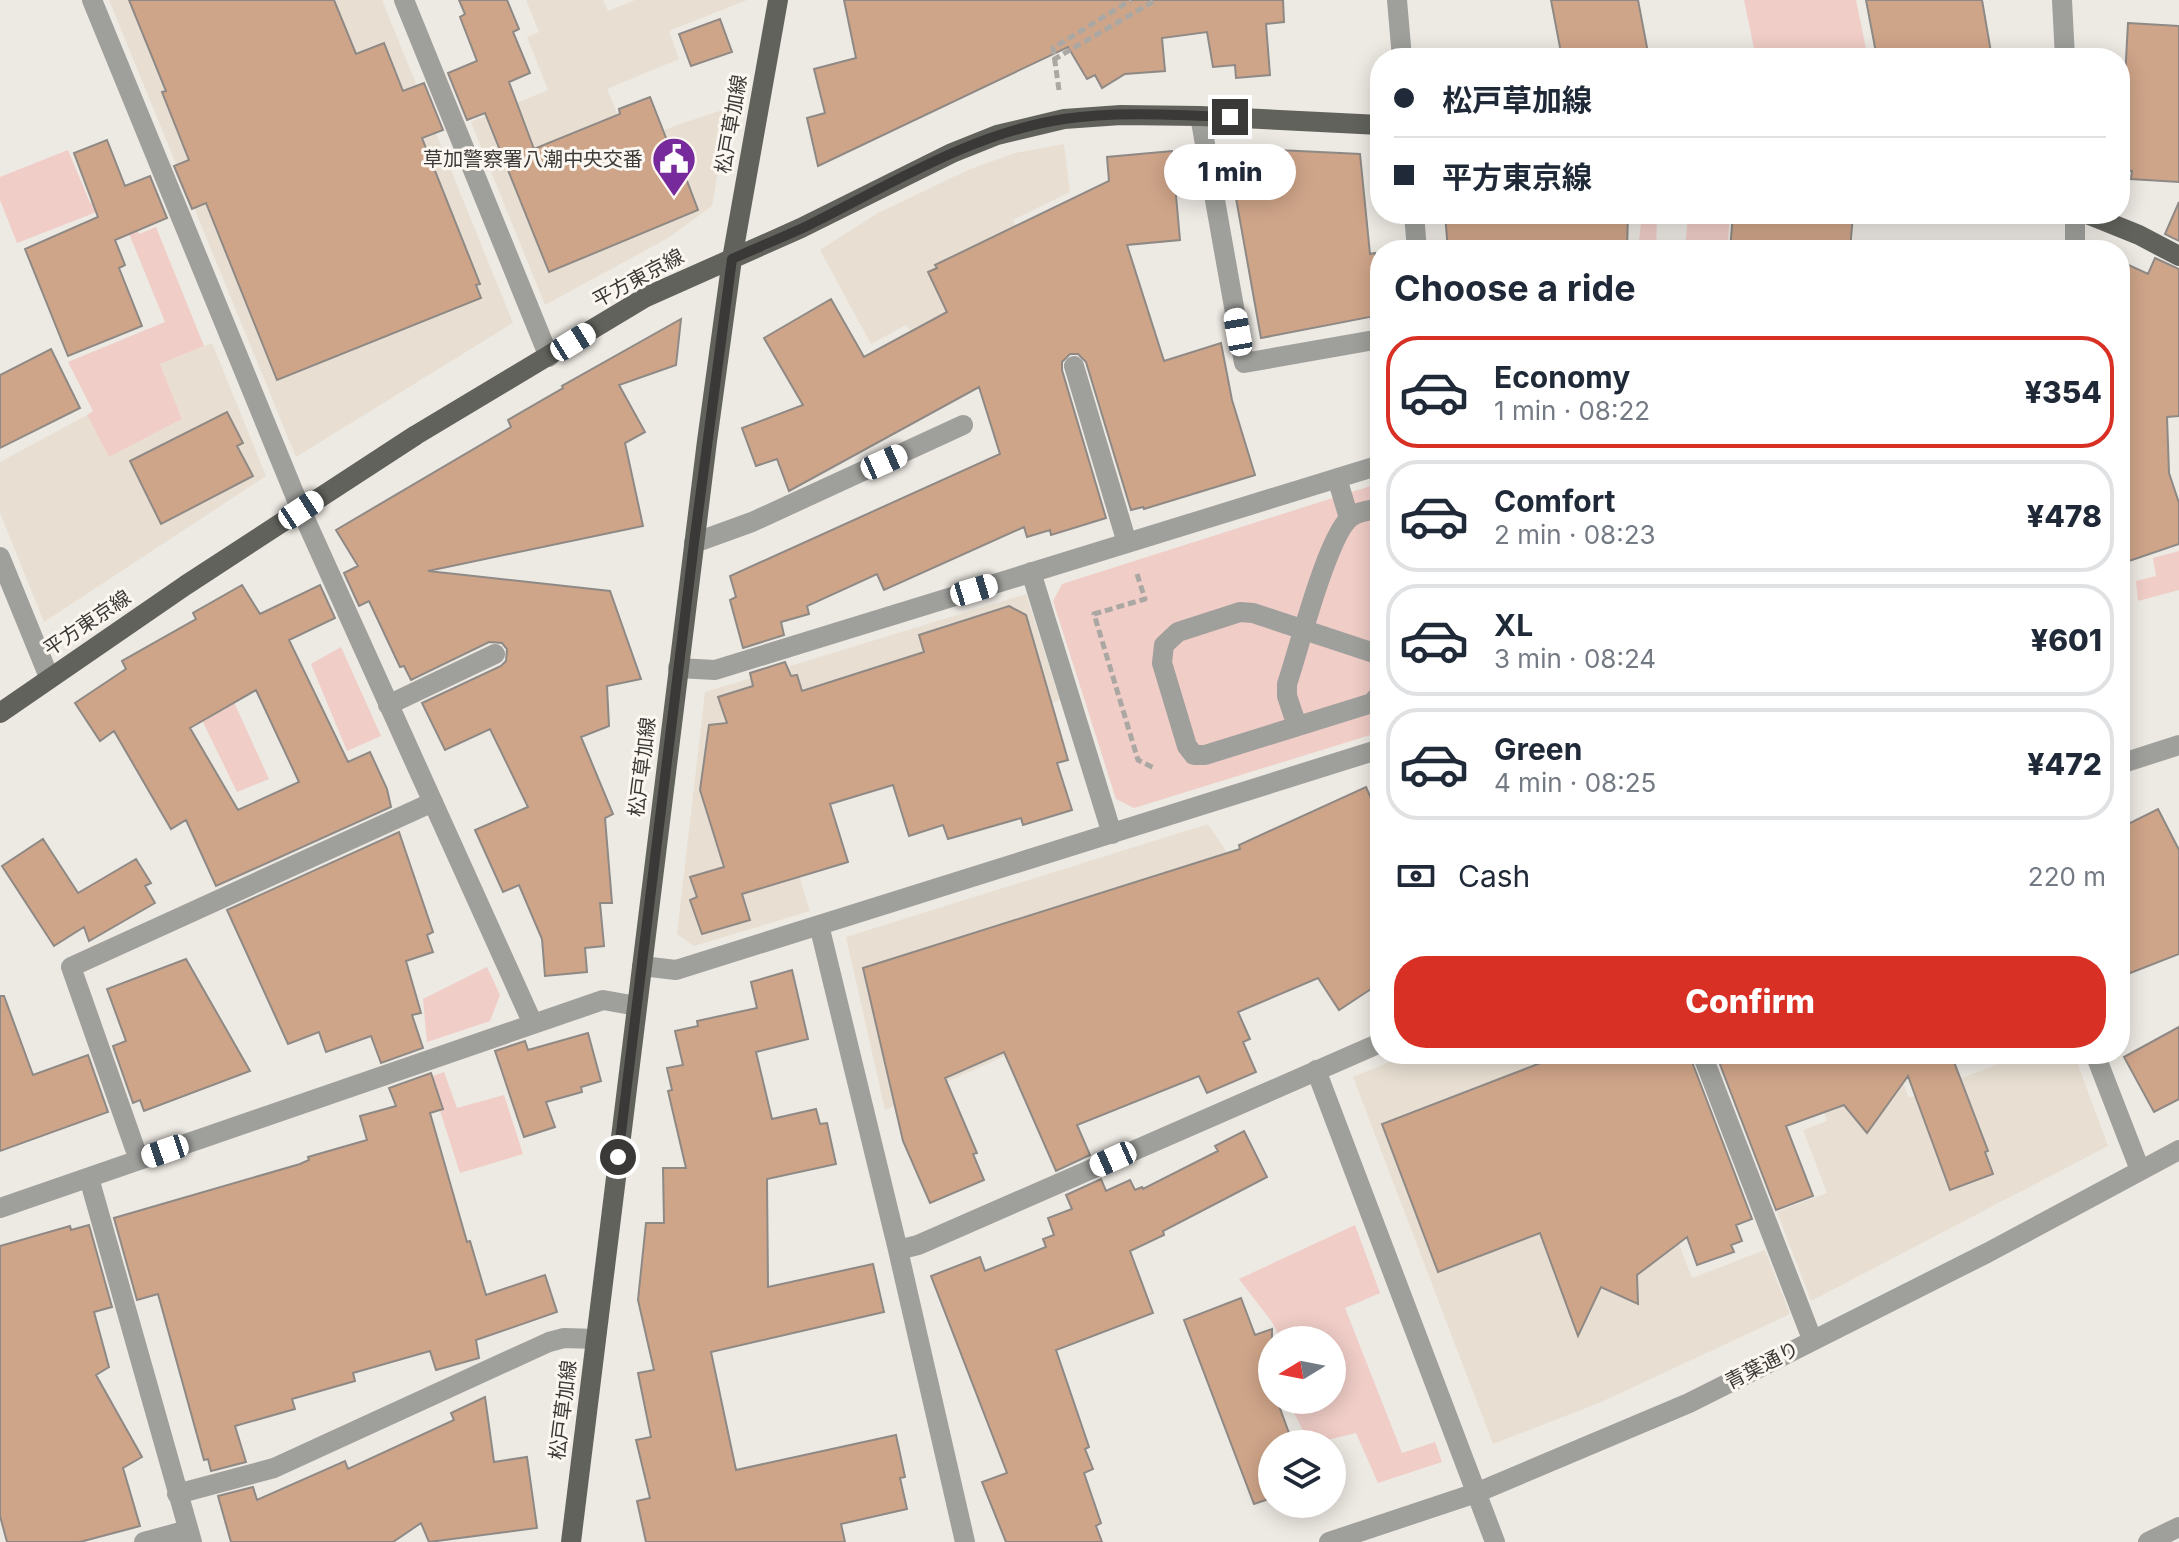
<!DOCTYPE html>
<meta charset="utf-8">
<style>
:root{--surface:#fff;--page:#f2f2f3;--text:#1f2937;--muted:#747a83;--line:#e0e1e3;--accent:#d93025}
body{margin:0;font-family:Inter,"Noto Sans JP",sans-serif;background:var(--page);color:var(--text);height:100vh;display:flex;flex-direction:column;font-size:30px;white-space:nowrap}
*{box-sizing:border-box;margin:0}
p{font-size:26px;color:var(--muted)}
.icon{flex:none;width:44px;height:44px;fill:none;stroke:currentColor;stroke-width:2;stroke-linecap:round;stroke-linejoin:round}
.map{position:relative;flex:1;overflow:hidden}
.drawer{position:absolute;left:1370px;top:240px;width:760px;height:824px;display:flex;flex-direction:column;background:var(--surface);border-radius:32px;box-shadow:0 4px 20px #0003}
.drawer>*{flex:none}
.guide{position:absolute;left:1370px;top:48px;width:760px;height:176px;border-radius:32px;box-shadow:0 4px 20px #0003;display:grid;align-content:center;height:176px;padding:0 24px;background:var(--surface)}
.needle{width:52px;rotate:260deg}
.controls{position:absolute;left:1258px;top:1326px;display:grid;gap:16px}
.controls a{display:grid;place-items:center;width:88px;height:88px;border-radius:50%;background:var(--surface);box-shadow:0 4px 20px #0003;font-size:40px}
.end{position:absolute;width:36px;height:36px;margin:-18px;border:10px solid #3b3937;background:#fff;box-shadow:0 0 0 4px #fff}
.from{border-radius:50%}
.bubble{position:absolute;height:56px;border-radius:28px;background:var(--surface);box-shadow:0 4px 20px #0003;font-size:26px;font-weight:800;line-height:56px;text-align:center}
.car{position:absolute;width:24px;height:48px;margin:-24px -12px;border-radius:10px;box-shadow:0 0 6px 2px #0007;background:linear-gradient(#fff 24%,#345 0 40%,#fff 0 76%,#345 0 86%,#fff 0)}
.guide b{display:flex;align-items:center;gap:28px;height:76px;font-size:30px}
.guide b+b{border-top:2px solid var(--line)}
.guide i{width:20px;height:20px;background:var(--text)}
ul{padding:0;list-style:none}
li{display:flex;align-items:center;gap:24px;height:112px;margin:0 16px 12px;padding:0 8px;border:4px solid var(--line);border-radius:32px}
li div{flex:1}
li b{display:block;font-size:30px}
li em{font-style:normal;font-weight:800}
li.on{border-color:var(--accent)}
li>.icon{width:72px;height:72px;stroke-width:1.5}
h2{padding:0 24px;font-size:36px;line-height:96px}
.pay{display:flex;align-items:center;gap:20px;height:88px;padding:0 24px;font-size:30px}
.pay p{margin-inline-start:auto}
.primary-button{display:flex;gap:16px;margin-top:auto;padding:16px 24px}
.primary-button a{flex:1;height:92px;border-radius:32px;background:var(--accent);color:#fff;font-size:32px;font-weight:800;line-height:92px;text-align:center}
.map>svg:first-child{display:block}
.built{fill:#e8dfd2}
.green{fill:#f0cdc7}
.building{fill:#cfa589;stroke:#8f8985;stroke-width:2;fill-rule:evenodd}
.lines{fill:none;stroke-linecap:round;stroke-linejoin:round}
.path{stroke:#aba8a3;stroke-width:5;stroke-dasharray:8 4;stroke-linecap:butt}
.minor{stroke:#9f9f9c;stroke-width:20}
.major{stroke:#62625d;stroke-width:20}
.route{stroke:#3b3937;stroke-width:10}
.labels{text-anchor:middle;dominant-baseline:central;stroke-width:6;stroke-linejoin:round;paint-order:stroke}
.street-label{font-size:20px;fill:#3b3937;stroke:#fbf7f0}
.poi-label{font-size:20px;fill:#3b3937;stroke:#fbf7f0;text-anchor:end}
</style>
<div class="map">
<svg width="2179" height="1542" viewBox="0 0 2179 1542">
<rect width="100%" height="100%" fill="#ede9e3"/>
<path class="built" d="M109,0H382L513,323L296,457Z
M526,0H603L608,11L635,0H747L669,31L679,59L607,89L630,144L677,125L729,108L712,206L668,238L545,305L471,122L548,90L527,37L539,32Z
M1064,144L1070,192L1013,220L1051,300L932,357L906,325L871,344L820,250L878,213L968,170L1015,153Z
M212,343L266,476L44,622L0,513V462L87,415L109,457L182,419L160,364Z
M1026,594L1060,700L772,788L810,911L694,946L677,934L705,692Z
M1208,824L1280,932L885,1110L846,937Z
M1409,1054H1606L1692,1278L1765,1250L1790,1314L1599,1403L1493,1444L1353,1077Z
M1802,1054H1892L1909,1098L2025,1054H2074L2108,1146L1811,1301L1777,1212L1827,1193L1803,1130L1827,1121Z"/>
<path class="green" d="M1744,0H1856L1866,49L1837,58H1756Z
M68,150L90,203L121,191L139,234L156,227L204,346L160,364L182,419L109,457L87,415L93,411L68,362L165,322L117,204L17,243L0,200V177Z
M1642,214H1657L1656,250H1638Z
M1688,214H1730L1727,250H1685Z
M1380,483V732L1134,808L1116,799L1053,601L1062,584Z
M2179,551V590L2138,601L2136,581L2156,576L2153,558Z
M341,647L381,736L347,751L311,664Z
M233,700L269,779L237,792L200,716Z
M487,967L500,995L490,1021L427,1042L423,999Z
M444,1072L457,1108L504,1095L523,1154L460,1173L434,1092L413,1083Z
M1355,1225L1380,1293L1345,1308L1402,1453L1435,1442L1442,1462L1378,1483L1356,1433L1310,1444L1290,1405V1400H1332V1340H1281L1272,1322L1239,1279Z"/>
<path class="building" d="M129,0H334L356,54L384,43L403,91L424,83L443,130L422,138L480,284L476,285L481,298L277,380L206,203L192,209L174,166L189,160L162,92L166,91Z
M459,0H507L519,29L513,32L530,73L509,82L534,149L620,114L619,109L650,97L677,166L681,165L698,210L549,272L485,113L467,120L448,73L477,61L460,17L465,14Z
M844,0H1283L1284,22L1266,24L1270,75L1236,78L1235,65L1213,67L1207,32L1162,38L1165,71L1125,74L1102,88L1095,75L1087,79L1068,47L818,166L807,118L825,113L814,69L856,58Z
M1551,0H1638L1649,58H1562Z
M1866,0H1982L1992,58H1877Z
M720,19L732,52L691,66L679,34Z
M2128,23L2179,26V182L2131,179L2132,171L2120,170Z
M107,140L125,186L150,176L167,218L115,240L125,265L119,268L142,326L68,356L25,249L98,217L74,153Z
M1278,150L1360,154L1370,254L1375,253L1380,280V315L1261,338L1229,159Z
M1172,151L1180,240L1127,245L1164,361L1221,343L1232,400L1255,475L1144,509L1143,507L1131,510L1086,362L1078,354H1070L1062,362V370L1106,518L1051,535L1050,530L1027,537L1024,527L884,590L877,574L807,606L809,614L781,622L784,635L743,648L730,600L736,597L730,576L1000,454L979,387L789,491L777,459L756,466L742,428L803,405L764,338L831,299L864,357L947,312L928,272L937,268L935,265L1109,181L1107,157Z
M2179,202V241L2165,234Z
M1445,214H1628L1627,250H1448Z
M1733,214H1853L1850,250H1730Z
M2155,258L2179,269V416L2167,417L2169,473L2179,503V544L2120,564V261L2148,274Z
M681,319L676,365L619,385L645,432L625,443L643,526L428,571L610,591L641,679L607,686L609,726L581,737L613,814L605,818L612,903H600L604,946L585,948L587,972L545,976L542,939L519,885L503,892L475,830L528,807L490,729L445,750L422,703L501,666L506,661L507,649L502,643L489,642L411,680L404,666L400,667L369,601L359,606L344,573L358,566L336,530L511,427L508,420L563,388L562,386Z
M51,349L80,408L0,448V375Z
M227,412L243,443L237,446L253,476L161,524L130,461Z
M242,585L260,614L320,585L335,618L289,640L348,762L370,752L387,789L391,807L216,886L186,820L171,829L114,731L100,741L75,703L126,669L122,661L196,619L193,613ZM256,690L299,782L238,810L190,728Z
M1009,606L1026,615L1068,760L1057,763L1072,810L1023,825L1021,818L948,839L943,825L909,836L893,785L830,804L848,862L742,894L750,920L702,934L690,900L697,897L690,877L724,867L700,790L709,725L727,723L718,697L753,686L750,673L785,662L791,676L797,675L802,691L924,652L919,635Z
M1366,787L1380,819V983L1339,1010L1318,978L1238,1012L1250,1039L1243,1042L1256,1072L1207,1093L1199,1076L1077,1125L1090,1155L1056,1171L1004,1052L945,1078L977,1153L973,1154L984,1180L930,1203L903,1141L863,968L1240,849L1239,845Z
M2158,809L2179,850V954L2120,977V828Z
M399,832L433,932L427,935L433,952L406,961L421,1013L412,1015L423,1048L381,1063L371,1036L326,1052L319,1032L288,1044L227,910Z
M43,839L78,893L136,859L151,883L145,886L155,903L89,941L84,927L54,946L2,866Z
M186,959L250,1071L144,1111L140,1100L133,1103L113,1046L126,1041L107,989Z
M792,970L808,1039L756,1052L772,1119L816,1109L820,1124L827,1123L836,1164L767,1179L768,1287L873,1264L884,1312L711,1352L736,1470L896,1435L905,1477L900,1478L907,1509L841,1524L845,1542H646L637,1501L650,1498L636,1440L651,1437L638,1373L654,1370L638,1300L646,1223H664L663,1168H686L668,1091L672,1090L667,1068L683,1065L675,1031L698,1026L697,1021L757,1008L751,982Z
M0,996H4L33,1075L88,1055L108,1112L0,1151Z
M2179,1027V1099L2154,1112L2124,1057Z
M588,1033L601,1081L581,1087L582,1092L546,1102L555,1127L524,1137L495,1051L525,1041L528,1050Z
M1564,1054H1689L1752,1219L1736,1225L1742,1241L1731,1245L1734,1252L1697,1265L1687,1237L1637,1275L1638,1304L1601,1287L1578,1336L1540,1233L1438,1272L1382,1124Z
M1716,1054H1951L1988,1151L1985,1152L1993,1174L1950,1190L1908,1076L1867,1133L1844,1105L1786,1126L1813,1196L1776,1210Z
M431,1073L443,1109L430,1113L467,1242L470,1241L486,1295L545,1275L557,1312L476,1340L479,1358L436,1370L430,1351L353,1373L355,1381L292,1399L295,1409L235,1426L246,1462L211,1471L208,1459L204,1460L158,1294L137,1300L114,1218L300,1164L309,1160L308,1157L367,1140L360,1116L396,1106L389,1088Z
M1244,1131L1267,1177L1163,1231L1164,1235L1130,1251L1153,1313L1056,1350L1089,1447L1085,1449L1093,1469L1084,1473L1101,1523L1096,1526L1102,1542H1006L982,1482L1007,1473L931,1276L980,1257L985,1271L1046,1247L1043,1239L1054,1235L1048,1218L1072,1209L1066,1195L1101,1179L1106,1191L1130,1180L1135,1190L1142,1187L1143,1189L1218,1151L1215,1146Z
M89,1225L112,1307L94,1312L109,1367L96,1375L142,1457L123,1468L140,1526L80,1542H7L0,1516V1246L70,1226L71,1230Z
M1241,1298L1255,1335L1272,1329V1400H1280L1278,1403L1293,1444H1272V1498L1254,1504L1184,1320Z
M485,1397L494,1462L527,1457L537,1528L429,1542L421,1523L393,1542H231L218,1496L253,1487L257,1500L345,1461L348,1469L454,1420L451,1413Z"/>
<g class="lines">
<path class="path" d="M1053,60L1156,0
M1059,90L1053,48L1131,0
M1137,574L1145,599L1094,614L1138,760L1154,768"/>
<path class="minor" d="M92,0L301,510L533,1024
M404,0L549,357
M1397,0L1402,58
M2062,0L2065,58
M1200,116L1244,363L1380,339
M1414,214L1417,250
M2075,250V214
M1074,366L1127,543
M1337,478L1349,518
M694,543L752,522L963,425
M0,557L49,677
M1031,572L1112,834
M1380,655L1253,613L1240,612L1178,632L1164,645L1162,663L1187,746L1194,755H1205L1372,703L1380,694
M678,668L715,670L1380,465
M388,705L495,654
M1297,726L1287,696V684C1298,652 1328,533 1351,517C1359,511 1370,510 1380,509
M2120,764L2179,745
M819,925L898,1250L965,1542
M642,966L676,970L1380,749
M1702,1054L1812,1339
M2095,1054L2140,1170
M1316,1070L1495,1542
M139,1160L71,967L433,802
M89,1178L192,1542
M0,1208L603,1000L637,1006
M898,1250L918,1245L1380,1043
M177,1494L274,1468L549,1342L564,1338L596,1339
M144,1542L188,1530
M1329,1542L1476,1493L1689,1403L1987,1253L2179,1150
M2148,1542L2179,1527"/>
<path class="major" d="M2087,214L2139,235L2179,256
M0,713L186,585L416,435L646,297L801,228L952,153L997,135L1064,119L1121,115L1200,116L1380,125
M571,1542L707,441L732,259L778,0"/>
</g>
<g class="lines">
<path class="route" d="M618,1157L694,543L732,259C756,248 781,238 805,227C888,186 971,133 1064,119C1118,111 1176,115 1230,117"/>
</g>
<defs>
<g id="civic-pin" transform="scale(2.3)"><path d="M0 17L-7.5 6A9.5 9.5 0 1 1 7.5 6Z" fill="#772a9b" stroke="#fbf7f0"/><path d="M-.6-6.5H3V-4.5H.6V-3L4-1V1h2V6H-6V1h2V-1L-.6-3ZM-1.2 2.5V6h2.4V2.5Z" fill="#fff"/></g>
</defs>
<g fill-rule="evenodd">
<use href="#civic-pin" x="674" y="159"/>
</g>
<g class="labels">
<g class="street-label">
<text transform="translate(731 124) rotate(-80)">松戸草加線</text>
<text transform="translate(638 278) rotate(-28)">平方東京線</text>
<text transform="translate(87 623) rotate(-34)">平方東京線</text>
<text transform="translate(642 767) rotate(-83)">松戸草加線</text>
<text transform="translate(1762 1365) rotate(-27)">青葉通り</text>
<text transform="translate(563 1410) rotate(-83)">松戸草加線</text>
</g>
<g class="poi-label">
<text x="643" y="159">草加警察署八潮中央交番</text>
</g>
</g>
</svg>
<div class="controls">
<a><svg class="needle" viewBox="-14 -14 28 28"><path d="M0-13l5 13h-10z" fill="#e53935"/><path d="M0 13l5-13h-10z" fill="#747a83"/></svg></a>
<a><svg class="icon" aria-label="layers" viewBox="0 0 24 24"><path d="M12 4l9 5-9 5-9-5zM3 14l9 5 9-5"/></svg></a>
</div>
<i class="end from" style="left:618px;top:1157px"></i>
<i class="end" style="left:1230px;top:117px"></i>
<div class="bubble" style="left:1164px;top:144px;width:132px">1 min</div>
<i class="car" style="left:1238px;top:332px;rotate:350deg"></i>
<i class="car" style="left:573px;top:342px;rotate:58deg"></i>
<i class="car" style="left:884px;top:462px;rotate:66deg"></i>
<i class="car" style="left:301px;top:510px;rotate:57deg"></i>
<i class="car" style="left:974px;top:590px;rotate:73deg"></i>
<i class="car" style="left:165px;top:1151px;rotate:251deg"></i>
<i class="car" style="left:1113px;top:1159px;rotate:246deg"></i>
<div class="guide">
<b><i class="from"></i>松戸草加線</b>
<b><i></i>平方東京線</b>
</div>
<section class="drawer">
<h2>Choose a ride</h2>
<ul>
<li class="on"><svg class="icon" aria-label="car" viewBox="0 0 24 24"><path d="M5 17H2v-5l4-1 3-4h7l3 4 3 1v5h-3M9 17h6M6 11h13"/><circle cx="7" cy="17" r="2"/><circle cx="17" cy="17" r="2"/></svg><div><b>Economy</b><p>1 min · 08:22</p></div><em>¥354</em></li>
<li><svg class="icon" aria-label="car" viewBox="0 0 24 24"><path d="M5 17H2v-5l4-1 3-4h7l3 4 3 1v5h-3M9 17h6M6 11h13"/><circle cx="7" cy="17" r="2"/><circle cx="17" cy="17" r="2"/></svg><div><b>Comfort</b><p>2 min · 08:23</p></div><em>¥478</em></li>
<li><svg class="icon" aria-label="car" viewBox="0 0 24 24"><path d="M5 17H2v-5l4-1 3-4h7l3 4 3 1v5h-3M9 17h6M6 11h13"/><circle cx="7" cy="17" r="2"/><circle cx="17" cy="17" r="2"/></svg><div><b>XL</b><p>3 min · 08:24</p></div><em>¥601</em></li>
<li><svg class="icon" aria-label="car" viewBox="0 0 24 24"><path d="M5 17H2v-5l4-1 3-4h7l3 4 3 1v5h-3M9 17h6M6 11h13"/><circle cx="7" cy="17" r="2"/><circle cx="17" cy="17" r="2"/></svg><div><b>Green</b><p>4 min · 08:25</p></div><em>¥472</em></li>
</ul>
<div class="pay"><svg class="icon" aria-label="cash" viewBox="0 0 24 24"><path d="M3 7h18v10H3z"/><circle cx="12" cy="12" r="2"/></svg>Cash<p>220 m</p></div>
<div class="primary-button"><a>Confirm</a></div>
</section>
</div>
